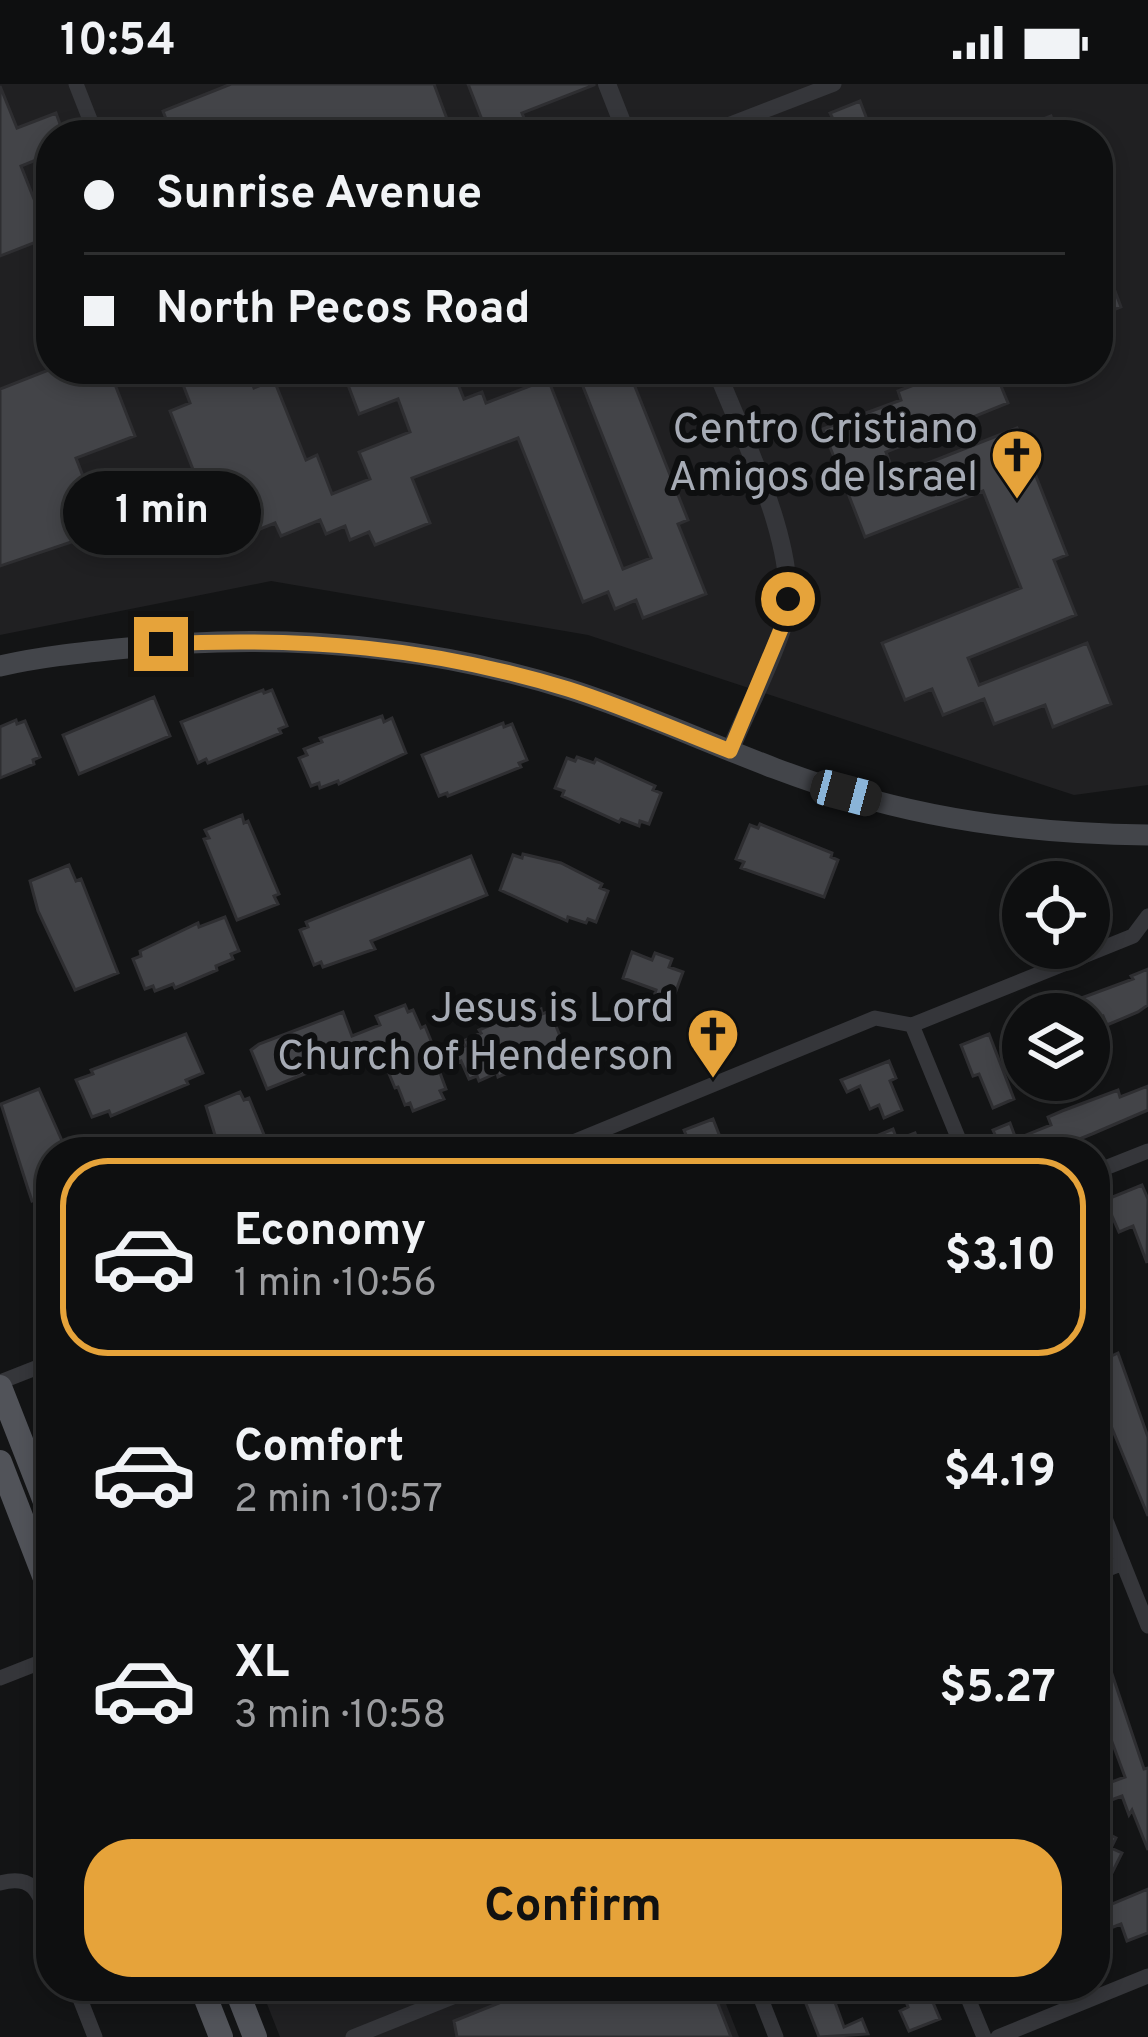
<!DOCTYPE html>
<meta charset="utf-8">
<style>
:root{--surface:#0e0f10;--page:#171819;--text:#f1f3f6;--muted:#9b9c9f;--line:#2e2f30;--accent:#e6a33a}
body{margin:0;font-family:Overpass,sans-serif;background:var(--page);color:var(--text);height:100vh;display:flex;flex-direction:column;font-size:45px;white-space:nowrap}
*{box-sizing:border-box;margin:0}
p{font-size:39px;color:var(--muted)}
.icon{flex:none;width:66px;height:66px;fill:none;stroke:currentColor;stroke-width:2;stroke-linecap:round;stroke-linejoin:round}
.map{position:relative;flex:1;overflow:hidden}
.side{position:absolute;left:36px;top:1053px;width:1074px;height:864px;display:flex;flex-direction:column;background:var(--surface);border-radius:48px;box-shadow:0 6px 18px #0003,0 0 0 3px var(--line)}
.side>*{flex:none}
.top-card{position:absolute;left:36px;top:36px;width:1077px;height:264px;border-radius:48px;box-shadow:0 6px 18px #0003,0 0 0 3px var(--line);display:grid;align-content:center;height:264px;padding:0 48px;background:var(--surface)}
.tools{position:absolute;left:1002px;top:777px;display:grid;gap:24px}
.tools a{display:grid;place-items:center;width:108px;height:108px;border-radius:50%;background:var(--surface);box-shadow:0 6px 18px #0003,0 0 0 3px var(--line);font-size:60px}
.end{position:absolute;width:54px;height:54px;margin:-27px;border:15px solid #e6a33a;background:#111;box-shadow:0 0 0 6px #111}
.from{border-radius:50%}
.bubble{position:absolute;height:84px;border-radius:42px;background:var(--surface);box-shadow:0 6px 18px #0003,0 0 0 3px var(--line);font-size:39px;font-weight:700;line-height:84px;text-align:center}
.car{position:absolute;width:36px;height:72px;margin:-36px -18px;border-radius:15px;box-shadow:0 0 9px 3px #0007;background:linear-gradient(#222 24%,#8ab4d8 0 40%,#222 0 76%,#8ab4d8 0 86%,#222 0)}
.top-card b{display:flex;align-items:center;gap:42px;height:114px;font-size:45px}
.top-card b+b{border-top:3px solid var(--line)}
.top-card i{width:30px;height:30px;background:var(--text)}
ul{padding:21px 0 0;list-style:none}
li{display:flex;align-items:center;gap:36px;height:198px;margin:0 24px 18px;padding:0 24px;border:6px solid transparent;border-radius:48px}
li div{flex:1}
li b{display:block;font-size:45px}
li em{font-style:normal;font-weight:700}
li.selected{border-color:var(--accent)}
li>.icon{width:108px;height:108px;stroke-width:1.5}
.cta{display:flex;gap:24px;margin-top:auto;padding:24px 48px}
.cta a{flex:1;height:138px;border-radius:48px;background:var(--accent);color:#111;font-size:48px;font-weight:700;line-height:138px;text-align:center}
.status{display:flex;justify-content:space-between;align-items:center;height:84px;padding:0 60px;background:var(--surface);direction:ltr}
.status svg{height:33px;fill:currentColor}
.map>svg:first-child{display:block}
.built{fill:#202022;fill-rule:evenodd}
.building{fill:#434448;stroke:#2e2e31;stroke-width:3}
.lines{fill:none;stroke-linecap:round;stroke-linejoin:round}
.minor{stroke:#35363a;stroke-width:15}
.tertiary{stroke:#35363a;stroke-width:18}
.secondary{stroke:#43454a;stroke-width:21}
.primary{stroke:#515359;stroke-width:24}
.route{stroke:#e6a33a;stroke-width:15}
.labels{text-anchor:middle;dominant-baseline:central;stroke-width:12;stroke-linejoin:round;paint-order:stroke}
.poi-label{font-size:42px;fill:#a6abb5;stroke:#0e0f10;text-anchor:end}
</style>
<div class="status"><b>10:54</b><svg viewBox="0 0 49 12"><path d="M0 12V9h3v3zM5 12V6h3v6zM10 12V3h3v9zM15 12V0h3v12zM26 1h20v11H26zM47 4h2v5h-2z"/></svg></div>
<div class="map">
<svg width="1148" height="1953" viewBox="0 0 1148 1953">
<rect width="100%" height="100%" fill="#131415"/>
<path class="built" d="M0,0H1148V701L1074,711L588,551L271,497L0,551ZM51,51H1098V285H51Z
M260,1902H719L739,1953H280Z"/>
<path class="building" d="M231,0H434L453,51H343L339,39L308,51H172L163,27Z
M468,0H594V1L522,29L531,51H488Z
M0,2L17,44L56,29L64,51H51V70L21,82L49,153L0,172Z
M860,17L873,51H788L832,33L830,29Z
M1051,32L1058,51H955V41L1023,36L1025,42Z
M1099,165L1121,223L1098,232V166Z
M51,285H109L135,352L76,374L88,405L122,393L134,398L152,444L109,460L104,447L0,482V305Z
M215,285H247L254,304L274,296L306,376L317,371L332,410L370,395L359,368L410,348L398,315L359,330L342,285H452L464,315L482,308L486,319L548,295L623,485L651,474L576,285H628L688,436L678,440L706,510L643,534L636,516L615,525L608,508L583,518L518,354L412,394L430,439L375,461L369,448L350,456L345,442L326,450L320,436L281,452L275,439L203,468L186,424L205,416L170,327L190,319L182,298Z
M935,285H994L1008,319L886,368L895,392L1017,344L1067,471L1054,476L1076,531L968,574L979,601L1087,559L1111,620L1053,643L1045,621L994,640L984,615L943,631L932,605L905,616L882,559L1021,504L983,407L865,453L823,345L901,316L898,307L938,292Z
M263,606L264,609L272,606L287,642L279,645L281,649L252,661L208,679L206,675L198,679L181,638Z
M154,613L170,652L79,690L63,651Z
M382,632L384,638L392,634L406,669L339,700L338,697L320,704L319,699L311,702L299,674L307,671L304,665L322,658L320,654Z
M16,636L17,640L25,637L40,673L33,676L34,680L0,694V643Z
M503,639L504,643L512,640L527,676L519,679L521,683L448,712L447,709L439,712L422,671Z
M577,673L594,679L596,675L655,702L653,706L661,709L649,740L640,737L639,742L621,735L619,738L562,712L564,707L555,704L567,674L575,677Z
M242,731L244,739L248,737L279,810L274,812L278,820L237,836L204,755L209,754L205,746Z
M760,740L832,769L831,773L838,776L824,813L741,784L744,778L736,775L750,741L758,744Z
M523,770L561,779L602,800L600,804L608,807L596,838L588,835L586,839L568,833L567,837L500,806L513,771L522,774Z
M471,772L487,811L371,857L375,865L323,883L321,878L314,881L300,846L308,843L306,838Z
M69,781L76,797L81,795L118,889L75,906L38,827L30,797Z
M225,833L239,867L231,870L233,875L216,882L217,886L175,904L173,900L155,907L153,902L145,905L133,875L141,872L140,867L198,839L199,843Z
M632,868L652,876L655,869L672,875L669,883L683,888L666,934L649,928L656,906L623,894Z
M1148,885V921L1138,928L1107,941L1103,932L1098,934L1096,930H1038L1133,895L1131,892Z
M405,921L408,928L413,926L421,944L425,942L438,974L465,962L463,957L481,949L479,946L521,928L523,933L541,925L542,930L550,927L562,957L555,960L557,965L539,973L540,976L498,993L497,989L479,997L477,992L469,995L461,977L439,986L446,1005L440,1007L444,1015L413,1027L410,1019L405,1021L398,1003L395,1004L377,961L267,1005L251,966L259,960L343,928L352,952L380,941L376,932Z
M186,950L203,989L186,996L188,1000L111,1032L109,1027L92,1033L76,996L93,990L91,986Z
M989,950L1014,1015L993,1024L979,990L973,992L961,961Z
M889,977L896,994L890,997L902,1026L884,1034L879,1021L870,1025L860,1002L847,1008L841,996Z
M1148,1002V1026L1092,1050L1047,1068H986L1000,1062L993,1046L1010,1039L1016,1055L1051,1041L1048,1033L1062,1027L1118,1006L1120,1013Z
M39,1005L67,1068H51L50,1150L37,1115L32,1117L28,1105L1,1020Z
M240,1008L244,1016L249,1014L271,1068H231L228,1060L219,1064L206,1022Z
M713,1035L726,1068H693L684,1046Z
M893,1045L897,1056L915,1049L922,1068H869L880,1063L876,1052Z
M1142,1101L1148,1115L1147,1179L1133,1142L1119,1148L1105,1116Z
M1095,1246L1107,1274L1118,1269L1148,1353V1432L1095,1303Z
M1112,1590L1144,1685L1148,1684V1766L1132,1726L1129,1731L1122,1712L1095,1722V1704L1125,1693L1102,1631L1095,1634V1596Z
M1095,1743L1116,1754L1111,1764L1122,1769L1109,1795L1095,1787Z
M1148,1805V1849L1127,1857L1121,1840L1095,1850V1827Z
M542,1902H621L622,1907L635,1902H711L731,1953H457L454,1937Z
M799,1902H829L844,1943L862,1935L868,1950L819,1953Z
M900,1902H926L940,1935L909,1947L900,1927L908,1923Z"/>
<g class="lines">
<path class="minor" d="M76,0L96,51
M702,51L834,0
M912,941L964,1068
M549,1068L875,934L912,941L1133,852L1148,832
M1095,1088L1148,1067
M0,1298L51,1278
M1095,1409L1148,1542
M1095,1490L1123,1479
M0,1594L51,1574
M0,1799C37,1789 40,1813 51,1842
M75,1902L95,1953
M756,1902L776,1953
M963,1902L984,1953
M353,1953L480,1902
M998,1953L1148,1892"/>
<path class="tertiary" d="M607,0L627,51
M716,285C741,350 804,472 784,539C771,582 747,625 730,667"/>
<path class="secondary" d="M0,582C39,573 78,569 117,565C270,548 421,559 568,605C664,635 754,682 851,710C947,739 1047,750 1148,751"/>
<path class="primary" d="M0,1303L51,1433
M0,1378L51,1510
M201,1902L221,1953
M235,1902L255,1953"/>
</g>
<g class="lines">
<path class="route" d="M161,560C303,553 431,563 568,605C622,622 676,646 730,667L784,538L788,515"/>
</g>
<defs>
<g id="church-pin" transform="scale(2.7)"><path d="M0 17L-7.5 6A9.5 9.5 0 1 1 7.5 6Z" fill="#e6a33a" stroke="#0e0f10"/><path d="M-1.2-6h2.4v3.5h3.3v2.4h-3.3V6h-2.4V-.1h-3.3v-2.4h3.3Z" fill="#111"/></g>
</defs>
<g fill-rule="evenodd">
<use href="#church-pin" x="1017" y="371"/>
<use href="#church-pin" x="713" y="950"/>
</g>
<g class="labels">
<g class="poi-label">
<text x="978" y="347">Centro Cristiano<tspan x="978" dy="48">Amigos de Israel</tspan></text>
<text x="674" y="926">Jesus is Lord<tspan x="674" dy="48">Church of Henderson</tspan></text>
</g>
</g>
</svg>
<div class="tools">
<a><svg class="icon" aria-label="locate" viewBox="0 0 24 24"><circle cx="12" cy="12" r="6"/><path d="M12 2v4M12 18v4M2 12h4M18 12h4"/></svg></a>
<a><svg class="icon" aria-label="layers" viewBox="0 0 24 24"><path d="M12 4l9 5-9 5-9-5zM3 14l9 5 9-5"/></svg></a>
</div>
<i class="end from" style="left:788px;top:515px"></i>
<i class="end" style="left:161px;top:560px"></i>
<div class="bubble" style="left:63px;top:387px;width:198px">1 min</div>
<i class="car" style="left:846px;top:709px;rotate:105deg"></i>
<div class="top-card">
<b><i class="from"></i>Sunrise Avenue</b>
<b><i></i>North Pecos Road</b>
</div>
<section class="side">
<ul>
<li class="selected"><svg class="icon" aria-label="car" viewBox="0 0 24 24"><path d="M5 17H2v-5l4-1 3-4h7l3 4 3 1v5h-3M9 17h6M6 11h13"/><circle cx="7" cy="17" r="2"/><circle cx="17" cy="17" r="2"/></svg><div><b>Economy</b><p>1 min · 10:56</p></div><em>$3.10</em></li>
<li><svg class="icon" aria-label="car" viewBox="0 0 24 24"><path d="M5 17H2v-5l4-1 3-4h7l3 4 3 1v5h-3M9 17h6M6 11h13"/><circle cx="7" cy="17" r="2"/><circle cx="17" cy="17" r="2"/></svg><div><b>Comfort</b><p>2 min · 10:57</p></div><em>$4.19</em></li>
<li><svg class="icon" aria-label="car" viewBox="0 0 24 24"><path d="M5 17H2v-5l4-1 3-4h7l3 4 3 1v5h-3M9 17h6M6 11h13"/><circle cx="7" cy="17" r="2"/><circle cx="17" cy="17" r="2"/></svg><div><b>XL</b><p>3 min · 10:58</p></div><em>$5.27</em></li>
</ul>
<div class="cta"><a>Confirm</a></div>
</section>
</div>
